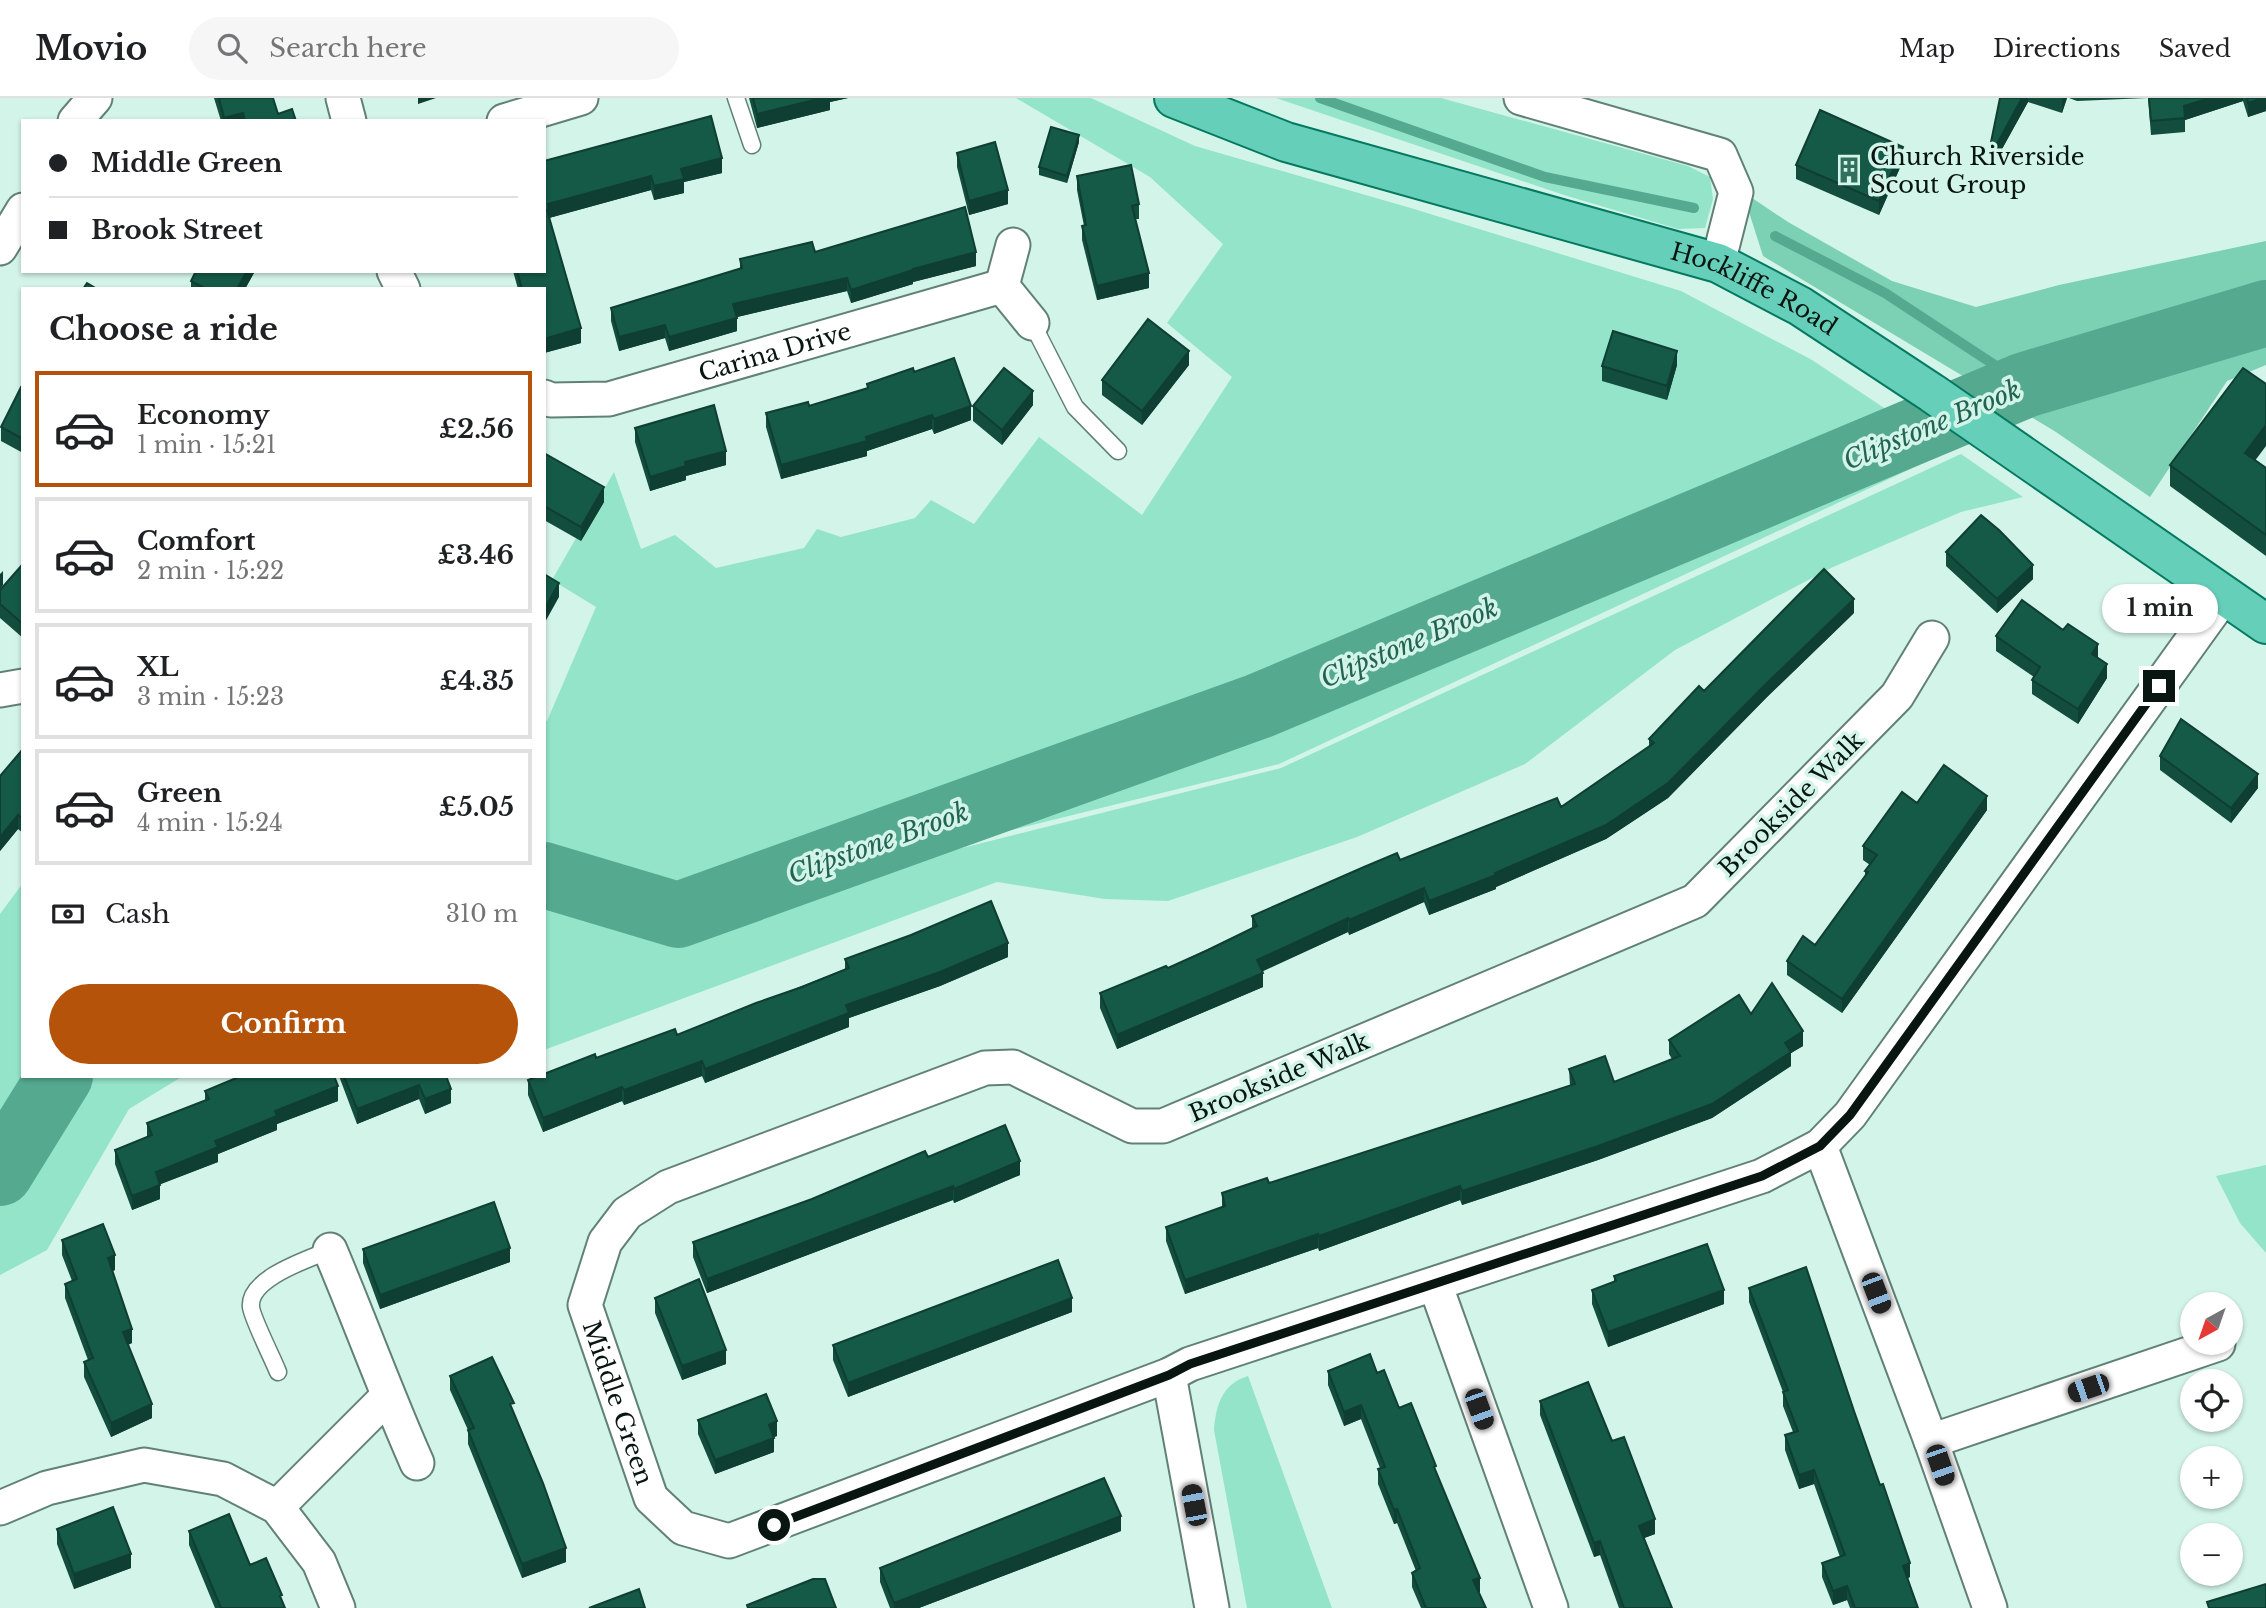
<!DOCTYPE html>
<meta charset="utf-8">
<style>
:root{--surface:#fff;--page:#f6f6f6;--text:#202124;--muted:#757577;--line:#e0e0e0;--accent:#b45309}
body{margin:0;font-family:"Libre Baskerville",serif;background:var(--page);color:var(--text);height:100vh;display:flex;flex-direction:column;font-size:26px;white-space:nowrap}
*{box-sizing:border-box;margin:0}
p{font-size:23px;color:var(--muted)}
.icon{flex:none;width:38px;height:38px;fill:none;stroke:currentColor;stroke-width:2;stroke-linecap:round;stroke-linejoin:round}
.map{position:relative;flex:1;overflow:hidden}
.sheet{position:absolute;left:21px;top:189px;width:525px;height:791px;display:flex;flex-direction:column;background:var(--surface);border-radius:0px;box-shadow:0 2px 5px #0004}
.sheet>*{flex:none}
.banner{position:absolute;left:21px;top:21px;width:525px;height:154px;border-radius:0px;box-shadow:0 2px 5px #0004;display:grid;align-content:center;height:154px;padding:0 28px;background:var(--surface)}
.needle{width:46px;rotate:220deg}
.fabs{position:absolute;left:2180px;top:1194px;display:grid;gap:14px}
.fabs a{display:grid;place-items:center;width:63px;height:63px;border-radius:50%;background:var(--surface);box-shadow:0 2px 5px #0004;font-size:35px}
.end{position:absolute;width:32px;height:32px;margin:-16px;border:9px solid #091511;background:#fff;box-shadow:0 0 0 4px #fff}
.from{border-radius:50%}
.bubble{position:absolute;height:49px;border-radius:24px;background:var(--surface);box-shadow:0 2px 5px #0004;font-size:23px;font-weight:800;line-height:49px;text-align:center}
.car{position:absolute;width:21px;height:42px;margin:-21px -10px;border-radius:9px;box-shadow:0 0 5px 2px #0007;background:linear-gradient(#222 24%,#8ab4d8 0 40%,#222 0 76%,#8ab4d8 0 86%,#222 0)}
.banner b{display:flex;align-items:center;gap:24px;height:66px;font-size:26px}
.banner b+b{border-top:2px solid var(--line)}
.banner i{width:18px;height:18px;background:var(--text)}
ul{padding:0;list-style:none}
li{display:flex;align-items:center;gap:21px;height:116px;margin:0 14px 10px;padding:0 14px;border:4px solid var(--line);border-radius:0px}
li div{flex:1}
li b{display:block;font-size:26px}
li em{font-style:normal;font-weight:800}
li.on{border-color:var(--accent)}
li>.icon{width:63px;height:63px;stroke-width:1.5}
h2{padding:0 28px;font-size:32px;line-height:84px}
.pay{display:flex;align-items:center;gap:18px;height:77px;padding:0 28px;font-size:26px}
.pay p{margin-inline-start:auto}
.action{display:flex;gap:14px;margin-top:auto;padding:14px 28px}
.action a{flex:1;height:80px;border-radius:42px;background:var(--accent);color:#fff;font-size:28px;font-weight:800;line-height:80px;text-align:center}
header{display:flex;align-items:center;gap:42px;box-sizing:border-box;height:98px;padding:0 35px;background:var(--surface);border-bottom:2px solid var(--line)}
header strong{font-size:33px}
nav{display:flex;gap:38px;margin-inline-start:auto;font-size:24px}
.search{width:490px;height:63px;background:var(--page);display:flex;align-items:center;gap:18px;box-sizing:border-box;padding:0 24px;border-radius:38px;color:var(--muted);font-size:26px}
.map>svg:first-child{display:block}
.green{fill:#93e4c8}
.forest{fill:#7cd0b4}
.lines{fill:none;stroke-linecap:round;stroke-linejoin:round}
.stream{stroke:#55a98f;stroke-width:10}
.river{stroke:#55a98f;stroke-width:66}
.service-casing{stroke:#628176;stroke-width:19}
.minor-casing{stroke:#628176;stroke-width:37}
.primary-casing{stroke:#037960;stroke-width:42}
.service{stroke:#fff;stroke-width:16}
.minor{stroke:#fff;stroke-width:33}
.primary{stroke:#66cfb9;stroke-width:38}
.wall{fill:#124d3d}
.shaded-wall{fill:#0f3e32}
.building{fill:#155947;stroke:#0f3e32;stroke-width:2}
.route{stroke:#091511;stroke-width:9}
.labels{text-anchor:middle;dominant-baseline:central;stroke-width:7;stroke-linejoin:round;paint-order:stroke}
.poi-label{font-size:24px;fill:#091511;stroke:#d3f4e8;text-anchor:start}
.street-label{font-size:24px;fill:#091511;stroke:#d3f4e8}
.water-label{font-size:26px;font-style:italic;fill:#236451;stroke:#d3f4e8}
</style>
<header>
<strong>Movio</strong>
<div class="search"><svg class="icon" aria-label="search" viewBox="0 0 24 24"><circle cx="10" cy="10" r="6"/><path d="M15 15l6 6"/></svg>Search here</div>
<nav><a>Map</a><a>Directions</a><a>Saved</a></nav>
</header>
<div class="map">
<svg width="2266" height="1510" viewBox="0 0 2266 1510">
<rect width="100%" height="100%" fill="#d3f4e8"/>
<path class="green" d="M1016,0H1091L1195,48L1414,111L1681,193L1812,262L1949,353L1279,666L677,815L544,775V622L547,623L596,509L552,482L614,374L641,451L675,437L716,470L804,450L817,431L841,439L915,420L931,402L974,426L1039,339L1142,417L1232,279L1167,225L1223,146L1150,79Z
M1276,0H1441L1688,68L1710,79L1713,101L1705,130L1678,131L1564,97Z
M1961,356L2023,399L1961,414L1833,469L1675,552L1525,666L1357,739L1168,803L1105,801L997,784L544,952V780L680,821L1281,670Z
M23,785V978H58L0,1072V816Z
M63,978H183L129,1011L47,1152L0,1177V1079Z
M2266,1067V1155L2240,1125L2216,1078Z
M1248,1278L1332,1510H1247L1214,1332C1216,1307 1222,1286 1248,1278Z"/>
<path class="forest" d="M1752,100L1788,124L1892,183L1976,209L2059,187L2266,143V267L2227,283L2150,399L2056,334L1763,158L1749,114Z"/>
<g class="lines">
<path class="stream" d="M1320,0L1545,79L1694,110
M1775,138L1885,195L2025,287"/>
<path class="river" d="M544,777L678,817L1259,608L2025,287L2266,215
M0,1075L60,978"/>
<g class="service-casing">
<path id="service" d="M736,0L752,47
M1032,225L1075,309L1118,353
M278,1274C273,1261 252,1220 251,1209C248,1180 309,1161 330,1152"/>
</g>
<g class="minor-casing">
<g id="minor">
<path d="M343,0L349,23"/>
<path d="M1521,0L1720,57L1736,94L1718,165"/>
<path d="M75,23L95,0"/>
<path d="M504,23L581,0"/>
<path d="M1013,147L1002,188L1032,225"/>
<path d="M0,150L23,112"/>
<path d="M394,173L403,191"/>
<path id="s1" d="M544,299L551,302L609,301L1002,188"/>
<path id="s2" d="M1932,540L1897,598L1695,803L1163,1028H1132L1013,969L985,970L668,1089L627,1115L605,1144L585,1207L651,1400L683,1430L729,1443L1169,1277L1190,1266L1762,1078L1820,1048L1850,1017L2224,498"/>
<path d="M0,592L23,588"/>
<path d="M1820,1048L1931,1343L1990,1510"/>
<path d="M330,1152C360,1223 386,1295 417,1365"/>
<path d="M1435,1186L1551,1510"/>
<path d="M1169,1277L1212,1510"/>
<path d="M1931,1343L2218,1246"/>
<path d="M277,1409L388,1298"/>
<path d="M0,1410L47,1390L144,1367L223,1381L277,1409L319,1464L338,1510"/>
</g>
</g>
<g class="primary-casing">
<g id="primary">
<path id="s3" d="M1174,0L1286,44L1718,165L1800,208L1932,295L2266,526"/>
</g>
</g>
<use href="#service" class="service"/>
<use href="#minor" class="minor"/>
<use href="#primary" class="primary"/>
</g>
<path class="wall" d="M214,0H273L278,16L296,23H221Z
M749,0H848L830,4V12L757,30Z
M2000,0H2067L2062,15L2028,4L1997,60L1991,58V44Z
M2069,0H2266V13L2248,19L2243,3L2185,22V34L2151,37L2148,0L2077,3Z
M1079,44L1067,85L1039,77V69Z
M957,55L1008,106L969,117L957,69Z
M544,63L722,75L684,84V95L654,102L651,92L549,120L581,245L544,255V191H518L513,173H544Z
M1903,63L1879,117L1796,81V67Z
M1077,78L1139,106V121H1135L1149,190L1097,202L1082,142V128H1084L1077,92Z
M815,154L976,168L913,184V186L851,205L847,193L737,219V233L669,253L665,240L619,253L611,223V210L740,171V161Z
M196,173H255L245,191H191V183Z
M1189,267L1142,327L1102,297V282Z
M1677,267L1667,302L1602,283V268Z
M914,274L971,322L934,336L932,331L867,353V358L781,381L766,329V315L809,308L867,290V286Z
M23,290V355L1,343V329Z
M1033,307L1002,347L973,323V308Z
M635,330L726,367L686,378V382L650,393L635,344Z
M544,355L604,404L581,443L544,422Z
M2255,362L2266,370V458L2170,388V367Z
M1946,454L2033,481L1997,515L1946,468Z
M23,468V540L0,520V492Z
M1854,515L1767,599L1668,700L1606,741L1496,789V791L1429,817L1424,804L1349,837L1348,834L1262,873L1263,889L1117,951L1100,910V895L1168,870L1252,830V818L1400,762L1561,709L1649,649V641L1704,593Z
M1996,538L2098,560L2107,580L2078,626L2032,596V582L2034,579L1996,553Z
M23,651V735L18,731L0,753V678Z
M2160,658L2258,690L2231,725L2160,672Z
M1917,705L1987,712L1842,915L1787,877V863L1815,847L1865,778V773L1870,767L1863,762V748Z
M1008,859L940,888L849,920V929L705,985L702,978L624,1007L622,1003L543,1034L528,997V982L596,960L677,937L845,871V861Z
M1751,916L1803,948L1791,955V968L1712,1020L1598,1062L1462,1107L1460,1102L1319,1153L1318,1150L1185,1196L1166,1143V1129L1222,1109V1095L1269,1085L1570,988L1569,971L1614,984L1672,961L1669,956V942Z
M339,978H446L451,1005L425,1016L419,1001L357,1026Z
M205,993L338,1003L277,1026V1032L218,1056V1064L160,1086V1101L132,1112L115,1066V1052L147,1039V1025L205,1003Z
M928,1059L1020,1077L954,1105L953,1102L707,1195L693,1159V1144Z
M62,1142L115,1172L112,1173L132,1245L128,1247L152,1320L111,1339L84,1279V1264L88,1262L65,1200V1186L72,1183L62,1157Z
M363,1151L510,1164L380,1211L363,1165Z
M1614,1178L1724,1206L1608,1249L1592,1206V1192L1614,1184Z
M1749,1190L1854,1313L1910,1479L1908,1480L1918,1510H1850L1847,1502L1833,1507L1822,1479V1465L1840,1459L1814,1386L1799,1391L1785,1352V1337L1793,1334L1783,1308V1294L1749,1204Z
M655,1200L726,1266L682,1282L655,1215Z
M1072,1214L848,1299L833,1262V1247Z
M1328,1273L1377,1275L1399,1310L1436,1375L1480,1494H1479L1486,1510H1421L1412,1489V1475L1416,1473L1397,1425L1394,1426L1378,1386V1371L1380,1370L1361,1321L1344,1328L1328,1287Z
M450,1278L514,1315L566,1464L522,1480L468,1346V1332L450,1292Z
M1540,1303L1612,1343L1655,1436L1644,1440L1672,1510H1619L1600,1457L1594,1459L1540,1317Z
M698,1322L777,1338L773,1339L774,1354L715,1376L698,1336Z
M57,1431L131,1470L74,1491L57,1446Z
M189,1433L250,1467L282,1504L285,1510H215L189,1447Z
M1121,1433L919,1510H890L880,1484V1470Z"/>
<path class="shaded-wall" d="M418,0H436L418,6Z
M822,0H848L830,4V12L757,30V16Z
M2022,0H2028V4L1997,60V46Z
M2062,0H2067L2062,15Z
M2210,0H2243V3L2185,22L2184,8Z
M2263,0H2266V13L2248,19V5Z
M243,15V23H224V20Z
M1079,37V44L1067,85V78Z
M1903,49V63L1879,117V103Z
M722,60V75L684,84V95L654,102V88L681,71Z
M651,78V92L549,120L547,126L548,106Z
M1008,92V106L969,117V103Z
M976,154V168L913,184V186L851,205V192L913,171Z
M247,173H255L245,191H237Z
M1149,175V190L1097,202V188Z
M847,180V193L733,220V206Z
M737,220V233L669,253V239Z
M665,227V240L619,253V239Z
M581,230V245L544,255V241Z
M1189,253V267L1142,327V313Z
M1677,253V267L1667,302V288Z
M1033,293V307L1002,347V332Z
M971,308V322L934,336V321Z
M932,317V331L867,353V358L781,381V367Z
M2266,327V348L2245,376V355Z
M726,353V367L686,378V382L650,393V379L685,364Z
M604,389V404L581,443V429Z
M2033,467V481L1997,515V501Z
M3,473V487L0,491V476Z
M559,485V499L544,526V512Z
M1854,501V515L1767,599L1668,700L1606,741L1496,789V791L1429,817V803L1495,775L1767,585Z
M2098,546V560L2092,556Z
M2107,566V580L2078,626V611Z
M2258,676V690L2231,725V710Z
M1987,698V712L1842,915V901Z
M18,717V731L0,753V739Z
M1424,790V804L1349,837V822Z
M1348,820V834L1257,876V862Z
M1008,845V859L940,888L849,920V929L705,985V971L846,907Z
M1263,875V889L1117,951V937Z
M1803,933V948L1791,955V968L1712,1020L1598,1062L1462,1107V1093L1785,945Z
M702,963V978L624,1007V992Z
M419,987V1001L357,1026V1011Z
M338,988V1003L277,1026V1032L218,1056V1064L156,1088V1074L275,1013Z
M622,989V1003L543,1034V1020Z
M451,991V1005L425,1016V1001Z
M1020,1063V1077L954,1105V1091Z
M160,1087V1101L132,1112V1098Z
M953,1088V1102L707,1195V1181Z
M1460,1088V1102L1319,1153V1138Z
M1318,1136V1150L1185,1196V1182Z
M510,1150V1164L380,1211V1197Z
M115,1157V1172L108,1175V1160Z
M1724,1192V1206L1608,1249V1234Z
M1072,1200V1214L848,1299V1285Z
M132,1231V1245L123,1248V1234Z
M726,1252V1266L682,1282V1268Z
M152,1306V1320L111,1339V1325Z
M1361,1307V1321L1344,1328V1314Z
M777,1323V1338L769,1341V1327Z
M774,1340V1354L715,1376V1362Z
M1814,1372V1386L1799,1391V1377Z
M1397,1411V1425L1394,1426V1412Z
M1121,1418V1433L919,1510H894V1505Z
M1655,1421V1436L1639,1442V1428Z
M1600,1443V1457L1594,1459V1445Z
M566,1450V1464L522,1480V1466Z
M131,1456V1470L74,1491V1476Z
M1910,1465V1479L1903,1482V1468Z
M1480,1480V1494L1473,1497V1482Z
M1847,1488V1502L1833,1507V1493Z"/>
<path class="building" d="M219,0H273L278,16L292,11L296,23H245L243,15L224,20Z
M753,0H822L757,16Z
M2000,0H2022L1997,46L1991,44Z
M2149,0H2210L2184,8L2185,20L2151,23Z
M2247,0H2263L2248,5Z
M1820,12L1903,49L1879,103L1796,67Z
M711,18L722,60L681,71L684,81L654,88L651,78L548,106L549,111L547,112L581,230L544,241V191H522L517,173H544V63Z
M1051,29L1079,37L1067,78L1039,69Z
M995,44L1008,92L969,103L957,55Z
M1131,67L1139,106L1132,108L1149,175L1097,188L1082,128L1086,127L1077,78Z
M965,109L976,154L913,171V172L851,192L847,180L733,206L737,220L669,239L665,227L619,239L611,210L742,170L740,161L812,144L815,154Z
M196,173H247L237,191H206L191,183Z
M87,185L97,191H83Z
M1148,221L1189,253L1142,313L1102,282Z
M1613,233L1677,253L1667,288L1602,268Z
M954,260L971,308L934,321L932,317L866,339L867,343L781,367L766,315L808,304L809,308L868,290L867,286L913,270L914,274Z
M1004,270L1033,293L1002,332L973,308Z
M2243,270L2266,286V327L2245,355L2266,370V437L2170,367Z
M21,289L23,290V341L1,329Z
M714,307L726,353L685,364L686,368L650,379L635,330Z
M544,355L604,389L581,429L544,408Z
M1981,417L1999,432L2033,467L1997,501L1946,454Z
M22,467L23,468V526L0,506V492Z
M1824,471L1854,501L1767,585L1668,685L1606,727L1495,775L1496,777L1429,803L1424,790L1349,822L1348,820L1257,862L1263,875L1117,937L1100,895L1166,868L1168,870L1208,852L1257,828L1252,818L1364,769L1397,755L1400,762L1557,700L1561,709L1654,645L1649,641L1699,588L1704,593Z
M544,476L559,485L544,512Z
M2022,502L2063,532L2068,526L2098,546L2092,556L2107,566L2078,611L2032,582L2040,569L1996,538Z
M2181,621L2258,676L2231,710L2160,658Z
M23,651V721L18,717L0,739V678Z
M1944,667L1987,698L1842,901L1787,863L1803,838L1815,847L1868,774L1865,773L1877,757L1863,748L1902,694L1917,705Z
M991,803L1008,845L940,874L846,907L849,915L705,971L702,963L624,992L622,989L543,1020L528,982L538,978H544V976L595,956L596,960L675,931L677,937L756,905L802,889L849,870L845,861L911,837Z
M1772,885L1803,933L1785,945L1791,954L1712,1006L1598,1048L1462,1093L1460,1088L1319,1138L1318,1136L1185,1182L1166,1129L1225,1108L1222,1095L1267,1080L1269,1085L1575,986L1569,971L1605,958L1614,984L1680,958L1669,942L1739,897L1751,916Z
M241,978H334L338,988L275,1013L277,1018L215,1043L218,1049L156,1074L160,1087L132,1098L115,1052L152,1037L147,1025L209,1001L205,993Z
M344,978H446L451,991L425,1001L419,987L357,1011Z
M1005,1027L1020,1063L954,1091L953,1088L707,1181L693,1144L812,1101L925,1053L928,1059Z
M494,1104L510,1150L380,1197L363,1151Z
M103,1126L115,1157L108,1160L132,1231L123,1234L152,1306L111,1325L84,1264L93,1260L65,1186L77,1181L62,1142Z
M1707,1146L1724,1192L1608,1234L1592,1192L1616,1183L1614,1178Z
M1058,1162L1072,1200L848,1285L833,1247Z
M1806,1169L1854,1313L1880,1387L1883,1386L1910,1465L1903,1468L1918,1510H1855L1847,1488L1833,1493L1822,1465L1845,1457L1814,1372L1799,1377L1785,1337L1798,1333L1783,1294L1788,1292L1749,1190Z
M699,1181L726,1252L682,1268L655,1200Z
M1370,1256L1377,1275L1384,1272L1399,1310L1411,1305L1436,1368L1434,1369L1480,1480L1473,1482L1486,1510H1426L1412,1475L1420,1470L1397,1411L1394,1412L1378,1371L1385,1369L1361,1307L1344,1314L1328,1273Z
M492,1259L514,1305L510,1306L543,1385L566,1450L522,1466L468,1332L474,1330L450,1278Z
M1588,1284L1612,1343L1624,1339L1655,1421L1639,1428L1672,1510H1624L1600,1443L1594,1445L1540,1303Z
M766,1296L777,1323L769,1327L774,1340L715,1362L698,1322Z
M1104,1380L1121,1418L894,1505L880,1470Z
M113,1409L131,1456L74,1476L57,1431Z
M229,1416L250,1467L266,1460L282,1497L280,1498L285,1510H221L189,1433Z
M813,1481H825L836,1510H748L747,1507Z
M2266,1486V1510H2209L2207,1504Z
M639,1491L645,1510H589Z"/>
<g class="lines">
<path class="route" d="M774,1427L1169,1277L1190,1266L1762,1078L1820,1048L1850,1017L2159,588"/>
</g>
<defs>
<g id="building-bare" transform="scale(2.1)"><path d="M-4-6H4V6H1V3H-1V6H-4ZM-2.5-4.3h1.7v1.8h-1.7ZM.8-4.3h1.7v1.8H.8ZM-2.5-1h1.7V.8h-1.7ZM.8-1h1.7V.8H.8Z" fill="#32705d" stroke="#d3f4e8" stroke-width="2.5" paint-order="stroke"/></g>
</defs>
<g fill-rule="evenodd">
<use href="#building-bare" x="1849" y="72"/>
</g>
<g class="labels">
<g class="poi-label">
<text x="1870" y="58">Church Riverside<tspan x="1870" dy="28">Scout Group</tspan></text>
</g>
<g class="street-label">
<text stroke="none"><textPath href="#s3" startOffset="612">Hockliffe Road</textPath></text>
<text stroke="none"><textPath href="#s1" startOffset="238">Carina Drive</textPath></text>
<text transform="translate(1791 706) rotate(-45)">Brookside Walk</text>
<text transform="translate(1279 979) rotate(-23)">Brookside Walk</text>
<text stroke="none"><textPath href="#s2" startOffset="1718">Middle Green</textPath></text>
</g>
<g class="water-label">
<text transform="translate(1932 327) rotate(-23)">Clipstone Brook</text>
<text transform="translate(1409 545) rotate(-23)">Clipstone Brook</text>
<text transform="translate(878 745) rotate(-20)">Clipstone Brook</text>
</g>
</g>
</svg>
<div class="fabs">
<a><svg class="needle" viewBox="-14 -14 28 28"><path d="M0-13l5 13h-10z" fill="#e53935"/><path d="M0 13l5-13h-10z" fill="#757577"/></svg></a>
<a><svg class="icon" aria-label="locate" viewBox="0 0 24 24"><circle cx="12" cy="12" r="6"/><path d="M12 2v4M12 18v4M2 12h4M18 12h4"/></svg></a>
<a>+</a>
<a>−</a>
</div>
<i class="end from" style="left:774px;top:1427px"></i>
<i class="end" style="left:2159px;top:588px"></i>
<div class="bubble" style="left:2102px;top:486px;width:116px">1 min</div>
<i class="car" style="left:1876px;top:1195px;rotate:159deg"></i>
<i class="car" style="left:2088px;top:1290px;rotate:251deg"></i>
<i class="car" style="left:1479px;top:1311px;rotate:160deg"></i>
<i class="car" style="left:1940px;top:1367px;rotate:161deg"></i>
<i class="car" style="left:1194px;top:1407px;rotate:349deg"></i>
<div class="banner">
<b><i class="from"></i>Middle Green</b>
<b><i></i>Brook Street</b>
</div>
<section class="sheet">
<h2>Choose a ride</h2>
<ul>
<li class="on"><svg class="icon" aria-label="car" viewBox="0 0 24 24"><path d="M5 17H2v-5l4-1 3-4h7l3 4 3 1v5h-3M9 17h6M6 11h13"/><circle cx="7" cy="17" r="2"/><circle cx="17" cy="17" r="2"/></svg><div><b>Economy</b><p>1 min · 15:21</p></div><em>£2.56</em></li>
<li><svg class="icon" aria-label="car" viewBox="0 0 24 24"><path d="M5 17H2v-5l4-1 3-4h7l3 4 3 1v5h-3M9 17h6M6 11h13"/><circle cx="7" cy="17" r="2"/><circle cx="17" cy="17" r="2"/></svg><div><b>Comfort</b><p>2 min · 15:22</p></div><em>£3.46</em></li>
<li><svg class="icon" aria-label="car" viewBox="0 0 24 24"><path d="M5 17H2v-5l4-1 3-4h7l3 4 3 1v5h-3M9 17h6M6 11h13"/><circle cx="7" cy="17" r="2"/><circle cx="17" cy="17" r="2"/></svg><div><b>XL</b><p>3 min · 15:23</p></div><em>£4.35</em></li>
<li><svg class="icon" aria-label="car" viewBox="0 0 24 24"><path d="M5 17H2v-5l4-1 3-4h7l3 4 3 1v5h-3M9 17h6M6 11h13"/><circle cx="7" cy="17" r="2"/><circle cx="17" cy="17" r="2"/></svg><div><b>Green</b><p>4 min · 15:24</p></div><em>£5.05</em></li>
</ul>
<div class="pay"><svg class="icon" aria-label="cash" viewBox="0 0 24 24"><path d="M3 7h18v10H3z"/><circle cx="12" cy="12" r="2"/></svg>Cash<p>310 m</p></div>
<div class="action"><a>Confirm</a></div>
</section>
</div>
